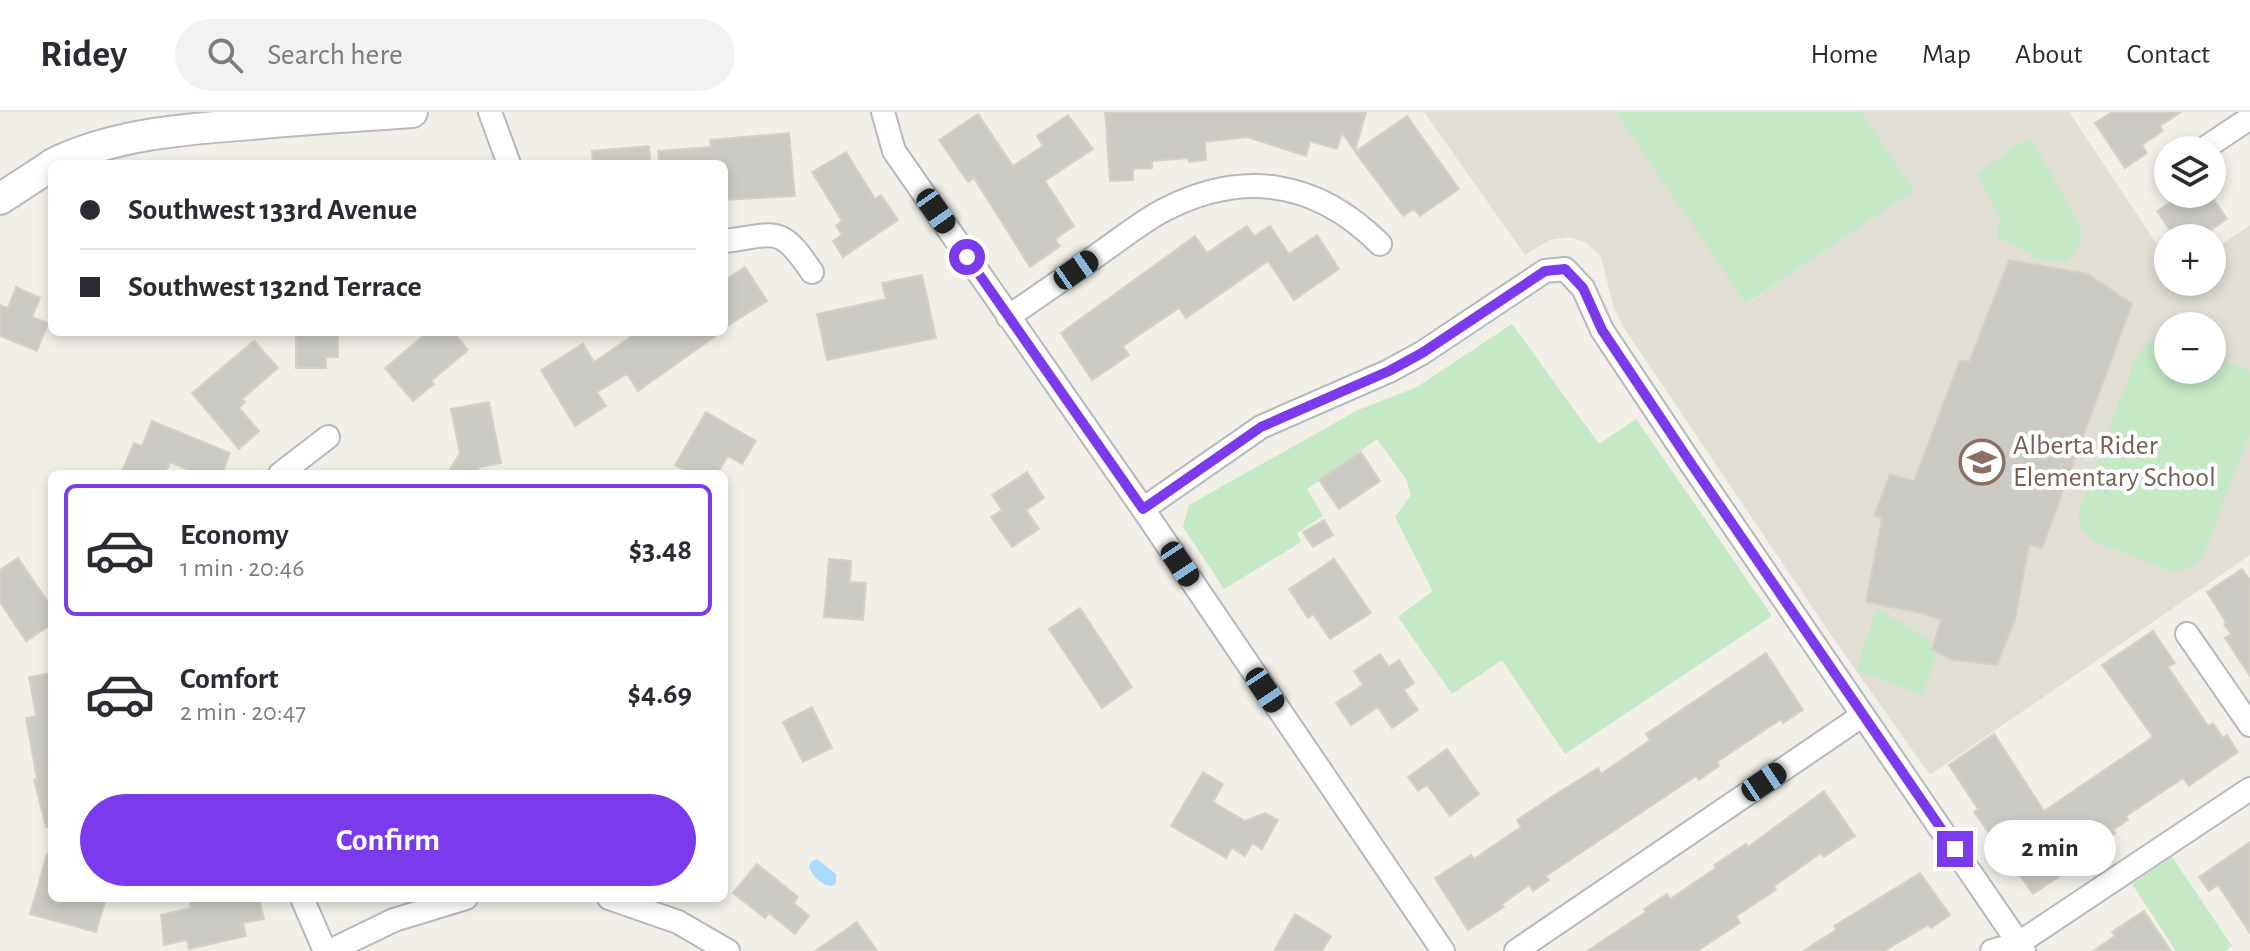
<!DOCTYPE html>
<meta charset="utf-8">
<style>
:root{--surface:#fff;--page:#f2f2f3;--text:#2b2b33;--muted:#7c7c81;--line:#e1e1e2;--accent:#7c3aed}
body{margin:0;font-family:"Alegreya Sans",sans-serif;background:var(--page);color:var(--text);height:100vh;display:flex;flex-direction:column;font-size:30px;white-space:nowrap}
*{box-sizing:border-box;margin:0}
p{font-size:26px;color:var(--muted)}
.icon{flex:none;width:44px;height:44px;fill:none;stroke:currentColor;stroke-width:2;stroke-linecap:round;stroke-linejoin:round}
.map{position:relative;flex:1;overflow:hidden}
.panel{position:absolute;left:48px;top:358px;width:680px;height:432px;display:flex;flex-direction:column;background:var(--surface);border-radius:12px;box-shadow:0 4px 12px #0003}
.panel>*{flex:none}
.hud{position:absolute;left:48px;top:48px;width:680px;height:176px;border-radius:12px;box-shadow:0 4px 12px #0003;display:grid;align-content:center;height:176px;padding:0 32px;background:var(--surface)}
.tools{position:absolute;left:2154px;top:24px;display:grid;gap:16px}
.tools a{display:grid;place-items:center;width:72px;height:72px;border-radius:50%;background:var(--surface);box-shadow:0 4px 12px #0003;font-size:40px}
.end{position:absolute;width:36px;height:36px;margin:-18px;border:10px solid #7c3aed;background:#fff;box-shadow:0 0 0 4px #fff}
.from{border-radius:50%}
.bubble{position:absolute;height:56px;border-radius:28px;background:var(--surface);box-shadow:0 4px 12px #0003;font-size:26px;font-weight:700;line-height:56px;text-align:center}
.car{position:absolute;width:24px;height:48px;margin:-24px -12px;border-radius:10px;box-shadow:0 0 6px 2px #0007;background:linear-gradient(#222 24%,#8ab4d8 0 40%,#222 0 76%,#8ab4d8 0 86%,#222 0)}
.hud b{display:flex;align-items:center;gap:28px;height:76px;font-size:30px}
.hud b+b{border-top:2px solid var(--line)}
.hud i{width:20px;height:20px;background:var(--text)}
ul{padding:14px 0 0;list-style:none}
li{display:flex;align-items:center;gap:24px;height:132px;margin:0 16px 12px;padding:0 16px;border:4px solid transparent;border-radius:12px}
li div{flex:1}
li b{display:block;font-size:30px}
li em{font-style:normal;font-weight:700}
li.active{border-color:var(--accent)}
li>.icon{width:72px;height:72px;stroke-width:1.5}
.cta{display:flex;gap:16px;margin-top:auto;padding:16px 32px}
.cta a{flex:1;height:92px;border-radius:48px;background:var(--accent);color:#fff;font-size:32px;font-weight:700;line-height:92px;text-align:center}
header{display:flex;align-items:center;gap:48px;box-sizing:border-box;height:112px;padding:0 40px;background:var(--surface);border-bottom:2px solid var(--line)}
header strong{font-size:38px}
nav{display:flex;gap:44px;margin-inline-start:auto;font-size:28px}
.search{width:560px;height:72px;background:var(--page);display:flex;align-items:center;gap:20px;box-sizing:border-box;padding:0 28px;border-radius:44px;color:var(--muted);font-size:30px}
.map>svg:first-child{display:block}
.education{fill:#e1ded6;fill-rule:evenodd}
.green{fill:#c5e8c5}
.water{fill:#aadaff}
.building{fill:#cccac5;stroke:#d6d1c6;stroke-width:2}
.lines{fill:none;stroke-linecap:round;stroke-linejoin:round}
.street-casing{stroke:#b5b8bc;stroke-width:26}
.secondary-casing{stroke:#b6babf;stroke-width:34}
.street{stroke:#fff;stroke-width:22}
.secondary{stroke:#fff;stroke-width:30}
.route{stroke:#7c3aed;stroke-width:10}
.labels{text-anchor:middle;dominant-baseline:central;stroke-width:8;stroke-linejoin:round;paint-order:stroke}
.education-label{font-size:28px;fill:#785e54;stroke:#fff;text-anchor:start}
</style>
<header>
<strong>Ridey</strong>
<div class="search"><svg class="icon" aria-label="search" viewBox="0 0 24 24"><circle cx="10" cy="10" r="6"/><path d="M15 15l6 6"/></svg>Search here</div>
<nav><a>Home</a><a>Map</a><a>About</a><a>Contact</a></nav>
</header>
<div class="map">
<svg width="2250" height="839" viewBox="0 0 2250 839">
<rect width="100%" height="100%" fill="#f1efe8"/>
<path class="education" d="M1424,0H1616L1747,192L1913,78L1861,0H2069L2168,149V170H2212V139L2250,113V443L1930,663L1833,526L1624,216L1614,196L1601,145L1587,131L1569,125L1550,128L1525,143ZM2168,214H2212V258H2168Z"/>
<path class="green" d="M1616,0H1861L1914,78L1746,192Z
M2024,28H2032L2081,115C2082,129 2077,142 2065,150L2031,146L2032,141L1997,126L2000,105L1977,62Z
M1512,212L1599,332L1636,307L1772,504L1565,642L1502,548L1452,582L1398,505L1433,479L1395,405L1411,383L1406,367L1377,327L1307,377L1323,404L1297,421L1301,430L1224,477L1183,415L1189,393L1358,298L1417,275Z
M2159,227H2168V258H2212V243L2250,259V320L2205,440C2195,455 2184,461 2166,458L2094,429L2082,418L2078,402L2135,247L2144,234Z
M1877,497L1933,530L1932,537L1937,541L1923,583L1856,558Z
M2172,745L2232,834L2225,839H2176L2132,772Z"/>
<path class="water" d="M817,747L836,762V771L832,774C822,774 811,763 809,754L812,749Z"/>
<path class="building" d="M1105,0H1366L1355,39L1342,21L1337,37L1310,29L1306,44L1247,25L1205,30L1206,48L1189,50L1188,46L1152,49V56L1133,57V68L1110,69Z
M2112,0H2181L2160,14L2163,19L2142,33L2147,41L2125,56L2095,11Z
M978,2L1013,54L1043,34L1037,24L1068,3L1093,37L1045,69L1074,114L1055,127L1060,134L1030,155L974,66L968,70L939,28Z
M1407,4L1459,77L1420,104L1414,97L1403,104L1355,40Z
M789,21L795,84L724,88V52H659L658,39L711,35L710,28Z
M649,34L651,52H593L592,39Z
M846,40L875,87L881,83L898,108L843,145L833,129L842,123L836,114L842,109L812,60Z
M2183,82H2210L2227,107L2199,126H2175L2157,99Z
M1247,114L1254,124L1270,114L1289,142L1317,123L1339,157L1294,188L1268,149L1186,206L1179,196L1123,234L1129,243L1092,268L1061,221L1195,124L1207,141Z
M2009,148L2088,162L2132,192L2042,436L2029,433L2015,508L1997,553L1952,548L1932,537L1941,508L1925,502L1866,490L1882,406L1874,404L1890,362L1914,369L1960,248L1969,250Z
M745,155L767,189L724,216V169Z
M922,163L936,226L827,248L817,202L886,187L882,171Z
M16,175L40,186L32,205L48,211L37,239L0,224V193L8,196Z
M296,220H338V245H326V256H296Z
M428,220H453L468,238L431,269L434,272L413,289L385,256Z
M638,220H721L638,279L627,262L597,280L606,294L575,314L541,258L583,232L594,250Z
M254,229L278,256L242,287L245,290L239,296L259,319L239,337L192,281Z
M489,290L501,351L480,355L476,362H447L460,341L451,297Z
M706,300L756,329L742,352L728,344L717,362H690L675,353Z
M152,309L230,341L222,362H199L170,350L165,362H121L134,331L142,334Z
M1361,340L1380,369L1339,397L1319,368Z
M1027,360L1044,386L1026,398L1039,417L1012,435L991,405L1002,398L992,383Z
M1324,408L1333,423L1313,435L1303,420Z
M18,446L52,496V512L26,529L0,490V458Z
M829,447L851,449L850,470L866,471L863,508L824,505Z
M1334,447L1371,501L1330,527L1313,502L1308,506L1289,477Z
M2242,457L2250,468V564L2225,526L2231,522L2224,512L2226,510L2207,480Z
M1080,496L1132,575L1102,596L1049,517Z
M2153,519L2175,551L2168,555L2208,614L2213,611L2223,626L2227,623L2238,640L2189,674L2183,666L2126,704L2128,708L2113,718L2116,721L2079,745L2082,749L2033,782L1974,700L1978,697L1949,653L1994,622L2044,699L2153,625L2102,553Z
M1766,541L1803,598L1783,611L1781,607L1717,650L1719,654L1699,668L1696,664L1546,764L1549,768L1533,779L1529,773L1502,792L1504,795L1468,818L1435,766L1471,743L1474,747L1521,715L1517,708L1553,684L1598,656L1601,662L1650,628L1646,622Z
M1380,542L1389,555L1399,548L1414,571L1404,578L1418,598L1392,616L1378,595L1351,613L1336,591L1363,573L1354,559Z
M52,561V714L46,715L34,668L37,667L26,606L36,604L29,565Z
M812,595L832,636L803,650L783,610Z
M1447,637L1479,682L1450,704L1427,673L1418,679L1408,665Z
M1203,660L1223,672L1213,690L1245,709L1265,701L1278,708L1262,737L1252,731L1245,744L1232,736L1226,746L1171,714Z
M1824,679L1855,724L1824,745L1821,741L1774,774L1776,778L1736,804L1740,811L1697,839H1587L1646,800L1644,797L1667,782L1670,787L1716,756L1714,753L1746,732L1748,735Z
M2250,730V821L2218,773L2209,779L2199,765Z
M47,742H52V786H106L96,820L30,802Z
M757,752L798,785L794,791L809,804L795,822L769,801L765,806L733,781Z
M1920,761L1950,803L1931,816L1928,813L1884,839H1803L1836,818L1834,814Z
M189,786H259L264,807L243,811L246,824L189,837L187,828L164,833L161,803L191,796Z
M2144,799L2171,839H2093L2115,824L2112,820Z
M1295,802L1331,824L1322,839H1274Z
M857,810L877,839H815Z"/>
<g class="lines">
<g class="street-casing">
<path id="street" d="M490,0L509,52
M883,0L894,39L1143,397L1443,839
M2208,34L2250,6
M724,129C778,122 780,113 812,160
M1008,205C1040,183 1072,161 1103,139C1123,125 1143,109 1164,98C1244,57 1317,69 1380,132
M280,362L328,325
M1143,397L1261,315L1389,259L1422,241L1545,159L1565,157L1583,176L1602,218L1692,353L2024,839
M2187,522L2250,613
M302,786L325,839
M609,786L678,810L728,839
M330,839L394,808L466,786
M1516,839L1863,603
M1992,839L2019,831L2250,677"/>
</g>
<g class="secondary-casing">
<path id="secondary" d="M53,52C114,22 185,17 252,12C305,7 358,4 412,0
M0,87L52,53"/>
</g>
<use href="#street" class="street"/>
<use href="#secondary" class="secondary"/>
</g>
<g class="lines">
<path class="route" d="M967,145L1143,397L1261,315L1389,259L1422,241L1545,159L1565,157L1583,176L1602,218L1692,353L1955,737"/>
</g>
<defs>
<g id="school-ring" transform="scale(2.3)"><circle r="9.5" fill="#fff" stroke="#8d6e63" stroke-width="1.5"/><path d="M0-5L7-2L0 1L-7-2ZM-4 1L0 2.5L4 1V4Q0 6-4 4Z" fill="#8d6e63"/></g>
</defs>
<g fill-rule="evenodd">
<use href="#school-ring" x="1982" y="350"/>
</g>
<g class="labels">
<g class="education-label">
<text x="2013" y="334">Alberta Rider<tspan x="2013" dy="32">Elementary School</tspan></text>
</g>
</g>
</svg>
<div class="tools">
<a><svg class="icon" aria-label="layers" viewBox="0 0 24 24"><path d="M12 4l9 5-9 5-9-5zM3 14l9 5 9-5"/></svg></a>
<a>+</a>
<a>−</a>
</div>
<i class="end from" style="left:967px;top:145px"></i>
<i class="end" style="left:1955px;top:737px"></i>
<div class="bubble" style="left:1984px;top:708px;width:132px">2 min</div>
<i class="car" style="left:936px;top:99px;rotate:145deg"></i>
<i class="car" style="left:1076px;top:158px;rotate:55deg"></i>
<i class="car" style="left:1180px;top:452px;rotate:146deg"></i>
<i class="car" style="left:1265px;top:578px;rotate:146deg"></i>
<i class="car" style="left:1764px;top:670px;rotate:56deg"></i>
<div class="hud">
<b><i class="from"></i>Southwest 133rd Avenue</b>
<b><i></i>Southwest 132nd Terrace</b>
</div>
<section class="panel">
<ul>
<li class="active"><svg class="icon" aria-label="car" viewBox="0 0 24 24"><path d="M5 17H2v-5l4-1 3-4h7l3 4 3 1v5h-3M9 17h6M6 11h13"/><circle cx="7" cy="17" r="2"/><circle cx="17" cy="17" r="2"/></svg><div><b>Economy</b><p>1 min · 20:46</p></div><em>$3.48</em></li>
<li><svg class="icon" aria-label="car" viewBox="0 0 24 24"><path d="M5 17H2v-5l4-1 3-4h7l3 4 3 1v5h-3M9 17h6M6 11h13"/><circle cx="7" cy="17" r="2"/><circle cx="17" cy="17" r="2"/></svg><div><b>Comfort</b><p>2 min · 20:47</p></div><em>$4.69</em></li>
</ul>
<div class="cta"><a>Confirm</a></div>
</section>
</div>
